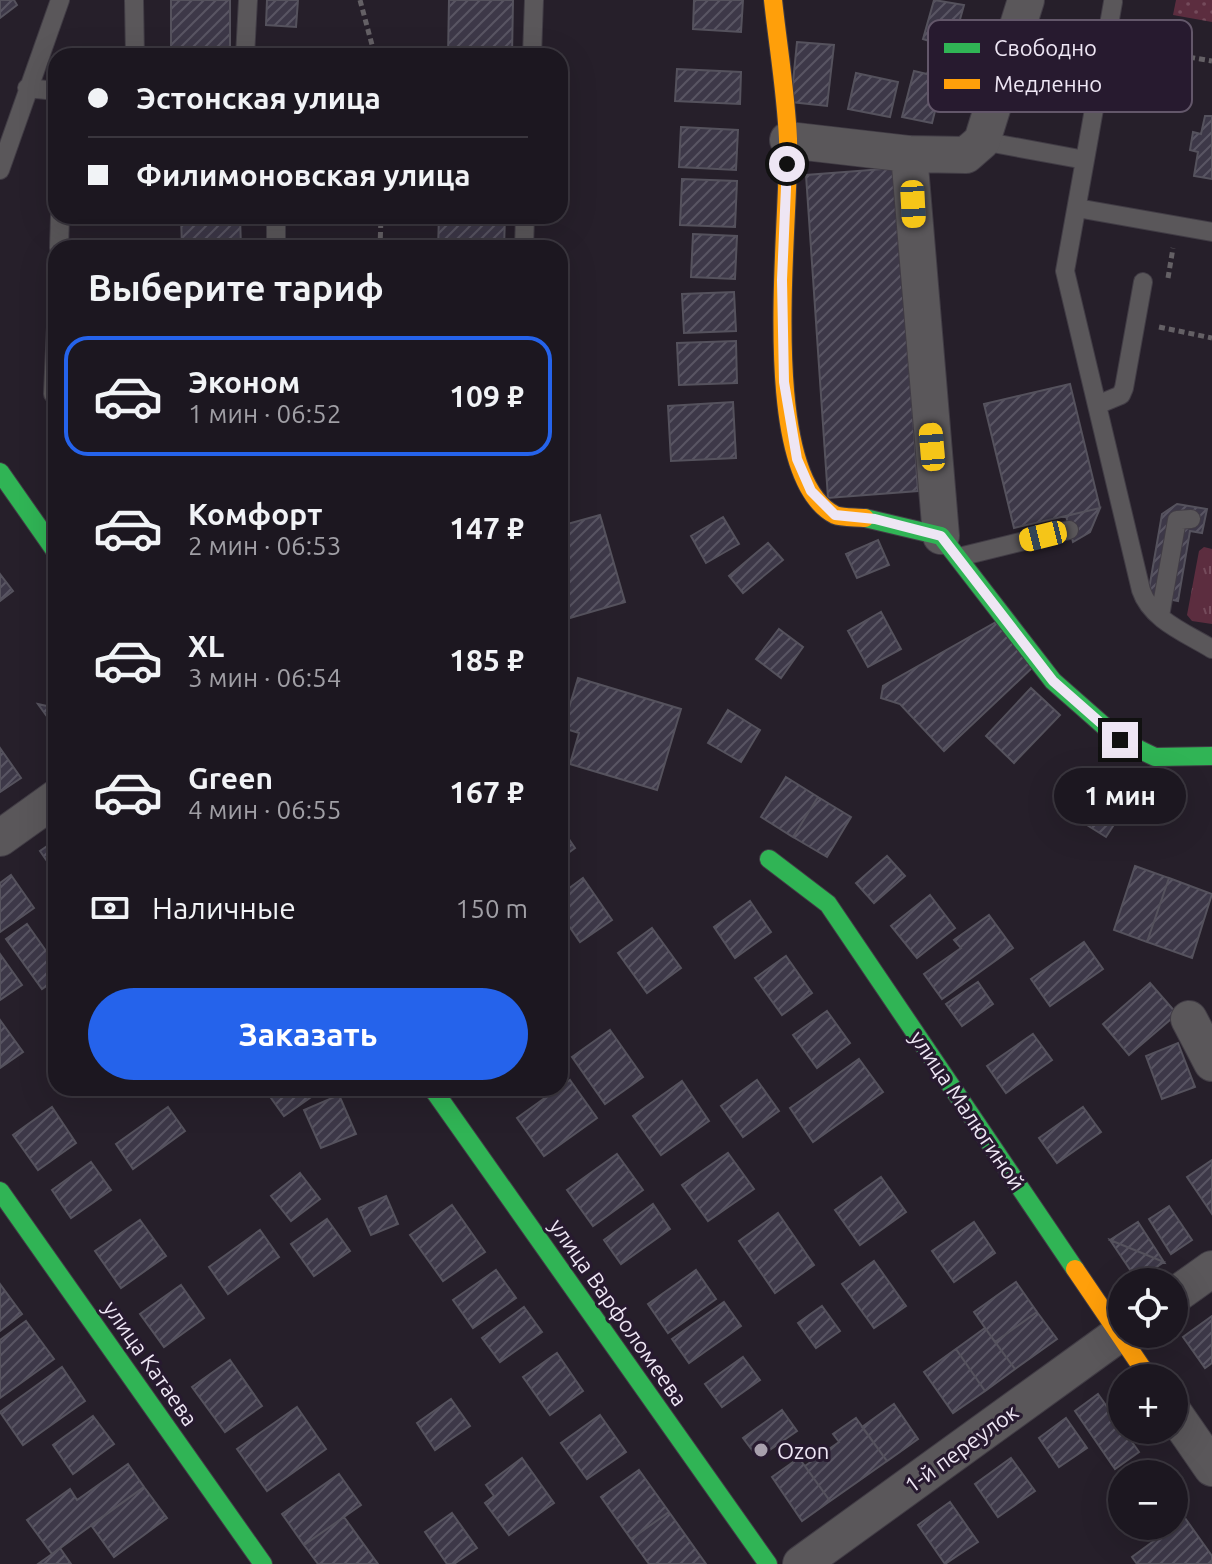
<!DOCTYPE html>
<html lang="ru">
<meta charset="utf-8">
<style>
:root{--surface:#1c1720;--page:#29242d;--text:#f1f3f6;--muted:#a09fa5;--line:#3a363e;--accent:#2563eb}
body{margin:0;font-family:Ubuntu,sans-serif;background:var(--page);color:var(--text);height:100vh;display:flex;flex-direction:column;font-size:30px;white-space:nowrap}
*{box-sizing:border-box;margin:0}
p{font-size:26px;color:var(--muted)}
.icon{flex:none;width:44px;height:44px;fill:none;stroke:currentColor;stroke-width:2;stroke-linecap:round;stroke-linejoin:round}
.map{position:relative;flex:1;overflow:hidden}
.drawer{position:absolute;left:48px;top:240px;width:520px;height:856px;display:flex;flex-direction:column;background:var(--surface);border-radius:24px;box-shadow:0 8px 32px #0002,0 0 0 2px var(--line)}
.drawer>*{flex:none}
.top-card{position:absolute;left:48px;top:48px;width:520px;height:176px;border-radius:24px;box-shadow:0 8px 32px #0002,0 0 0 2px var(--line);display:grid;align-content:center;height:176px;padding:0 40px;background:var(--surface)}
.fabs{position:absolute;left:1108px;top:1268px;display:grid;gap:16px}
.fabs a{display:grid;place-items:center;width:80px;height:80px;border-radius:50%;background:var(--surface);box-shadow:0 8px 32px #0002,0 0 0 2px var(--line);font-size:40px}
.end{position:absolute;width:36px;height:36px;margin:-18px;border:10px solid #eee6f4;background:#111;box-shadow:0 0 0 4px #111}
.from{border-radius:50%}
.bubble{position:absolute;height:56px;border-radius:28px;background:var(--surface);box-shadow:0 8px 32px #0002,0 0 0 2px var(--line);font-size:26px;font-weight:700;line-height:56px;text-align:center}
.car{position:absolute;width:24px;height:48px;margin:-24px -12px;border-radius:10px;box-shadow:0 0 6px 2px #0007;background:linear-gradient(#f5c518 24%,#345 0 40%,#f5c518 0 76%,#345 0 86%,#f5c518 0)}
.top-card b{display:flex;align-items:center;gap:28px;height:76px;font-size:30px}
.top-card b+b{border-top:2px solid var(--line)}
.top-card i{width:20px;height:20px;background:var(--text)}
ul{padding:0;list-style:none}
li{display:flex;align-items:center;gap:24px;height:120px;margin:0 16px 12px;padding:0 24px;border:4px solid transparent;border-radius:24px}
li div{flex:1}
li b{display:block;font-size:30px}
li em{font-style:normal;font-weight:700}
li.selected{border-color:var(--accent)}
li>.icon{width:72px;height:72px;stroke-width:1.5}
h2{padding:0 40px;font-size:36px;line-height:96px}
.pay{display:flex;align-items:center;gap:20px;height:88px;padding:0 40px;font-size:30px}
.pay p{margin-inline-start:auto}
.primary-button{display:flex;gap:16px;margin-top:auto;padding:16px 40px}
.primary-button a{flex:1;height:92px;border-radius:48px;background:var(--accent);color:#fff;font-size:32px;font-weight:700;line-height:92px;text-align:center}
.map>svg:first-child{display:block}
.grass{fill:url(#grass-tufts)}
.park{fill:url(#park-dots)}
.building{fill:url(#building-hatch);stroke:#55525d;stroke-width:2}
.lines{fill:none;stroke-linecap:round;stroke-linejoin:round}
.lane-casing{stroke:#413c45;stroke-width:20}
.street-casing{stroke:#413c45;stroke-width:38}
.fast-casing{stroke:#413c45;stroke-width:20}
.slow-casing{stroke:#413c45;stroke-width:20}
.path{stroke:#646065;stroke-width:5;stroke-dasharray:6 4;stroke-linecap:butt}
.lane{stroke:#5a575a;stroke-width:18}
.street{stroke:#5a575a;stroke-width:36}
.fast{stroke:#30b455;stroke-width:18}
.slow{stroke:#ff9f0a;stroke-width:18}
.route{stroke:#eee6f4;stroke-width:10}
.poi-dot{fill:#a8a0ad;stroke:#271a2f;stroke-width:3}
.labels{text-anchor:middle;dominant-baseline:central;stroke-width:6;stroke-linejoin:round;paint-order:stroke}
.street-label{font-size:22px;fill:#eee6f4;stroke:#271a2f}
.poi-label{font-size:22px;fill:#eee6f4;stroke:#271a2f;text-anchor:start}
.key{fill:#271a2f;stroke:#63576a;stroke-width:2}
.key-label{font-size:22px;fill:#eee6f4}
</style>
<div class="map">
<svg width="1212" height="1564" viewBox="0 0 1212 1564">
<defs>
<pattern id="grass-tufts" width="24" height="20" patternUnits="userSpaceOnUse" patternTransform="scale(2)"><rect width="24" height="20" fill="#5c2d3f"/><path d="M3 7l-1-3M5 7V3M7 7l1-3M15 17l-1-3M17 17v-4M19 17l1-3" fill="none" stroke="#744b5b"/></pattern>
<pattern id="park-dots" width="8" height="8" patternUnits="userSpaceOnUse" patternTransform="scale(2)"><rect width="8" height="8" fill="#5c2d3f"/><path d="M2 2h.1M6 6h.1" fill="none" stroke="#744b5b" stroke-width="1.8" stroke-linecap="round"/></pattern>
<pattern id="building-hatch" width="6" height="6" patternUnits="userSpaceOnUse" patternTransform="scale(2)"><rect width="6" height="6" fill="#3d3848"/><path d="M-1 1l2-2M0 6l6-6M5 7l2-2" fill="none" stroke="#595563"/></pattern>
</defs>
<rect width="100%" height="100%" fill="#261f2a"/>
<path class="grass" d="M1204,547L1212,549V624L1192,621L1187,615L1199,551Z"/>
<path class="park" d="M1176,0H1212V22L1173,15Z"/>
<path class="building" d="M0,0H14L17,5L0,18Z
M171,0H230V56H171Z
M267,0H298L296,27L266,25Z
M449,0H513L512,56H448Z
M694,0H743L741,32L693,29Z
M934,0L964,5L952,48L923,39Z
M797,42L834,45L827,106L791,102Z
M930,66L945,71L932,123L902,117L914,71L927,74Z
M677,69L741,72L740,104L675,101Z
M856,73L898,82L890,117L848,109Z
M1205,116H1212V179L1194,176L1198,152L1190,150L1193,132L1201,134Z
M681,127L738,130L736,170L679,167Z
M896,168L918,491L828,498L806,175Z
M682,179L737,181L735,227L680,225Z
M181,216H240L241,248H182Z
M439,216H505L504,248H438Z
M693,234L737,236L735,279L691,277Z
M734,292L736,331L684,333L682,294Z
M736,341L737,383L679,385L677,343Z
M1070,384L1100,508L1014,528L984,404Z
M733,402L736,458L671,461L668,406Z
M1177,504L1207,509L1202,533L1190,531L1178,601L1148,595L1162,514Z
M1100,508L1090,532L1073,542L1066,516Z
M600,515L625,602L560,621V526Z
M723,517L739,544L706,563L691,536Z
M878,540L889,565L857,578L846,554Z
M768,543L783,560L743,593L729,576Z
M0,574L13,591L0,601Z
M881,612L901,649L868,667L848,631Z
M996,622L1033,667L944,751L900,704L881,698L883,686Z
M779,629L803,647L781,678L756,659Z
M578,678L681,709L657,790L570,764L579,733L563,728Z
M1031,688L1060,715L1014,763L986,736Z
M38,704L56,708V729Z
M728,710L760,730L741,762L708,743Z
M0,748L21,778L0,792Z
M786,777L818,797L793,837L761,817Z
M1090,784L1126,806L1106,837L1071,815Z
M818,797L851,817L827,857L793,837Z
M560,826L575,848L560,859Z
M56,840V874L40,851Z
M887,856L905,876L874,903L856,883Z
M1135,866L1169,878L1147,942L1114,930Z
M11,875L34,908L0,932V883Z
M583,878L612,920L580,942L560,913V895Z
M1169,878L1212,894L1192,958L1147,942Z
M930,895L955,928L917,958L891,926Z
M750,901L771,932L735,958L714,927Z
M989,915L1013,948L942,999L924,974L961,948L954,940Z
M27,924L56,965V979L42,989L6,939Z
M652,928L681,968L647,993L618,953Z
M1084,942L1103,969L1050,1006L1031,979Z
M0,954L22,985L0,1000Z
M786,956L812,993L782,1015L755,978Z
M978,982L993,1004L962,1026L946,1004Z
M1150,983L1177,1014L1129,1055L1103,1024Z
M827,1011L850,1043L817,1068L793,1035Z
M0,1020L23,1052L0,1068Z
M610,1030L643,1077L605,1104L572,1057Z
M1033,1034L1052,1060L1006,1093L987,1066Z
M1178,1043L1195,1087L1162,1099L1146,1056Z
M859,1059L883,1092L813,1142L790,1108Z
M570,1080L597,1118L544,1156L517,1118Z
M757,1080L779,1111L743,1137L721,1106Z
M682,1081L709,1121L661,1155L633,1116Z
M271,1088H324L284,1116L266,1091Z
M339,1095L356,1134L321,1148L304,1110Z
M52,1107L76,1143L38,1170L13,1135Z
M168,1107L185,1131L133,1169L116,1144Z
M1083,1107L1101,1132L1057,1163L1039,1138Z
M728,1153L754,1189L708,1221L682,1185Z
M617,1154L643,1190L593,1226L567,1190Z
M1212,1160V1214L1187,1177Z
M91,1162L111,1190L71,1218L52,1190Z
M300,1173L320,1199L291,1221L271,1196Z
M881,1177L906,1212L860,1245L835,1210Z
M386,1196L398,1224L371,1235L359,1208Z
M653,1204L670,1229L621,1264L604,1240Z
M452,1205L485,1252L443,1281L410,1235Z
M1169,1206L1192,1240L1171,1254L1149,1219Z
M778,1213L814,1265L775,1293L739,1241Z
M327,1219L350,1251L314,1276L291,1244Z
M140,1220L166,1256L121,1288L95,1251Z
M974,1222L995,1253L954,1282L932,1251Z
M1138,1222L1164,1262L1110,1240Z
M260,1230L279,1257L228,1294L209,1267Z
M1110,1240L1164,1262L1137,1280Z
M874,1261L906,1306L874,1328L842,1284Z
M496,1270L516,1298L473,1328L453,1300Z
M696,1270L716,1299L668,1333L648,1304Z
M1016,1282L1037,1312L995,1342L974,1312Z
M0,1284L22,1314L0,1331Z
M181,1285L204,1318L164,1347L140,1314Z
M724,1302L741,1326L689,1363L672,1339Z
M822,1306L840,1331L816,1348L798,1323Z
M524,1307L542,1332L500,1362L482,1338Z
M1037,1312L1057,1339L1015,1369L995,1342Z
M1212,1316V1363L1205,1368L1183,1337Z
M26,1321L54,1359L0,1398V1340Z
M985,1328L1015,1369L985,1391L956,1349Z
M956,1349L985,1391L953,1413L924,1372Z
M557,1353L583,1391L550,1415L523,1377Z
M743,1357L760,1380L722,1407L705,1384Z
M230,1360L262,1406L225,1432L192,1387Z
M62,1367L85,1401L23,1445L0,1412Z
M1098,1394L1139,1452L1115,1469L1075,1411Z
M451,1399L470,1426L435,1450L417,1423Z
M894,1404L918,1439L887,1461L862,1427Z
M297,1407L326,1449L267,1491L237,1449Z
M782,1410L797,1431L758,1458L743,1438Z
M600,1415L626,1452L587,1479L561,1443Z
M93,1416L114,1444L73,1474L53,1445Z
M856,1418L887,1461L830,1501L805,1466L839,1442L833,1434Z
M1066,1418L1087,1448L1059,1467L1039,1438Z
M522,1458L554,1503L509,1535L485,1503L494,1496L486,1485Z
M799,1458L830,1501L802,1521L772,1477Z
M1011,1458L1035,1491L998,1517L975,1484Z
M128,1464L144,1487L52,1554L27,1520L70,1489L77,1500Z
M639,1470L669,1512L631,1539L601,1497Z
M339,1474L361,1505L304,1545L282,1514Z
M144,1487L167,1518L114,1557L91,1525Z
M950,1502L978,1542L945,1564L918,1525Z
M669,1512L706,1564H649L631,1539Z
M452,1513L477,1548L454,1564H447L425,1532Z
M344,1517L378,1564H318L304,1545Z
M1185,1518L1212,1556V1564H1137L1132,1557Z
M60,1548L71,1564H38L52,1554Z"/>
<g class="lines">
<g class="lane-casing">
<path id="lane" d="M134,0L135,56
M245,56L248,0
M532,56L534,0
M27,88L56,91
M982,141L1085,160L1065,271L1141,590C1151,620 1186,633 1212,649
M1085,160L1113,2
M0,170L60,0
M1077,208L1212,232
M276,216V248
M59,248L60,216
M524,248L525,216
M53,394L56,327
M1097,405L1121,395L1124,388L1143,282
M959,557L1069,530
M1160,616L1177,520L1191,519"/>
</g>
<g class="street-casing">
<path id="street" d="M788,140L909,154L966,155L982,141L1026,0
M909,154L941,536
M0,838L56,798
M1189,1019L1212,1063
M1174,1296L1212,1269
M1174,1413L1212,1468
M801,1564L1119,1334"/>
</g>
<g class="fast-casing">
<path id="fast" d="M0,472L56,552
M865,518L941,536L1053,681L1120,740L1155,757L1212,756
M769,859L828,904L1075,1269
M432,1088L768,1564
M0,1191L263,1564"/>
</g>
<g class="slow-casing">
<path id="slow" d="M773,0C778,46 786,93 788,139C791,216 755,474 835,515C842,518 856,517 865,518
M1075,1269L1149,1378"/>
</g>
<path class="path" d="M360,0L375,56
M1130,47L1212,61
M380,248L381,216
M1168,278L1173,248
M1159,327L1212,338"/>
<use href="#lane" class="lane"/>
<use href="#street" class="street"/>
<use href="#fast" class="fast"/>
<use href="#slow" class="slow"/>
</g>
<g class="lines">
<path class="route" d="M787,164L782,280L784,382L797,459L811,491L835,515L875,519L941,536L1053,681L1120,740"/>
</g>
<circle class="poi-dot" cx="761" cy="1450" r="8"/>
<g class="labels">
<g class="street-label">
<text transform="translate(968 1110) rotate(56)">улица Малюгиной</text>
<text transform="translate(619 1312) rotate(55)">улица Варфоломеева</text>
<text transform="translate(151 1363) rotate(55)">улица Катаева</text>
<text transform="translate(961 1448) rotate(-36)">1-й переулок</text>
</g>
<g class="poi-label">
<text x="777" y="1450">Ozon</text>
</g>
</g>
<rect x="928" y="20" width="264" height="92" rx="12" class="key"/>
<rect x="944" y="43" width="36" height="10" fill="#30b455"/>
<rect x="944" y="79" width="36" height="10" fill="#ff9f0a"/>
<g class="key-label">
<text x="994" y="56">Свободно</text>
<text x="994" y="92">Медленно</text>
</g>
</svg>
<div class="fabs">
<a><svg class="icon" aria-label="locate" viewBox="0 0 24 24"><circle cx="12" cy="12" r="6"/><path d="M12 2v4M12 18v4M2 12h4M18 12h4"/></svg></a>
<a>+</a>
<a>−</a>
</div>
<i class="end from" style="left:787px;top:164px"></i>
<i class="end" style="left:1120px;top:740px"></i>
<div class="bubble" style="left:1054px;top:768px;width:132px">1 мин</div>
<i class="car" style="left:913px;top:204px;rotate:177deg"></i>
<i class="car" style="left:932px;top:447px;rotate:355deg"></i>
<i class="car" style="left:1043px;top:536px;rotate:256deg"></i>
<div class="top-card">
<b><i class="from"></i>Эстонская улица</b>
<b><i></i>Филимоновская улица</b>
</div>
<section class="drawer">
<h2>Выберите тариф</h2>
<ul>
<li class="selected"><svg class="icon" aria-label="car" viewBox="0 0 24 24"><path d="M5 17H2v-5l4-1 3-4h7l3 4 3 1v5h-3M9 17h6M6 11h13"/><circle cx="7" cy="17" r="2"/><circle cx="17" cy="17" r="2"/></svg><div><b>Эконом</b><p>1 мин · 06:52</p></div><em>109 ₽</em></li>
<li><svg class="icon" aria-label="car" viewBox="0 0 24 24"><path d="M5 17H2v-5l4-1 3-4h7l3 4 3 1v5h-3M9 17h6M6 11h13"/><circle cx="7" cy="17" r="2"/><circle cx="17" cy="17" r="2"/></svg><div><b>Комфорт</b><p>2 мин · 06:53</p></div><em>147 ₽</em></li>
<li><svg class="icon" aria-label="car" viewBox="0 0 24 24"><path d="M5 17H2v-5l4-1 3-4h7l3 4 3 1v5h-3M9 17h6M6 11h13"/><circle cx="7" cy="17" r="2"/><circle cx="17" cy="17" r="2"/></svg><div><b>XL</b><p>3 мин · 06:54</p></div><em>185 ₽</em></li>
<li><svg class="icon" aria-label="car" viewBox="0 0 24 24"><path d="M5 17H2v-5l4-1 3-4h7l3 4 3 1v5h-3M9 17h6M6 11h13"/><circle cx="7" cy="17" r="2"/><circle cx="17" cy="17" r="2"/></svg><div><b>Green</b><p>4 мин · 06:55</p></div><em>167 ₽</em></li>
</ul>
<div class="pay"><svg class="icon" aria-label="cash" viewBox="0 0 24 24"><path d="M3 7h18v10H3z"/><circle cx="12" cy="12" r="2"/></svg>Наличные<p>150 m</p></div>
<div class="primary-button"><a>Заказать</a></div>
</section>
</div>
